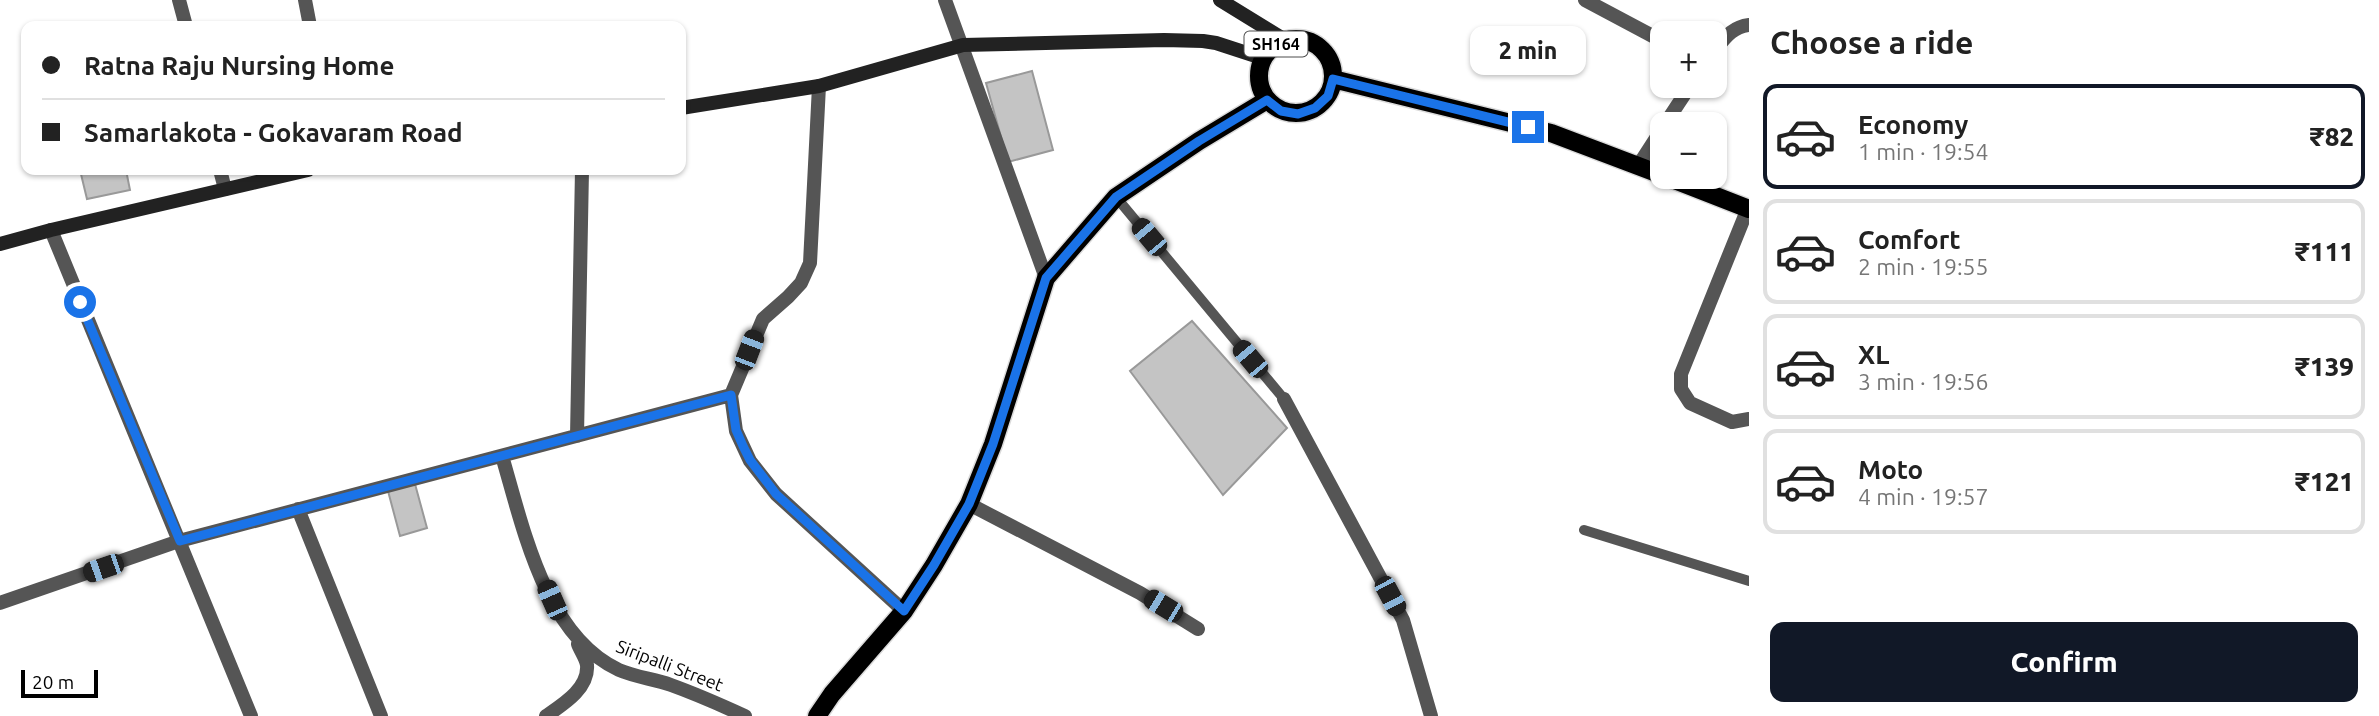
<!DOCTYPE html>
<meta charset="utf-8">
<style>
:root{--surface:#fff;--page:#f2f2f2;--text:#222;--muted:#767676;--line:#e0e0e0;--accent:#111827}
body{margin:0;font-family:Ubuntu,sans-serif;background:var(--page);color:var(--text);height:100vh;display:flex;flex-direction:column;font-size:26px;white-space:nowrap}
*{box-sizing:border-box;margin:0}
p{font-size:23px;color:var(--muted)}
.icon{flex:none;width:38px;height:38px;fill:none;stroke:currentColor;stroke-width:2;stroke-linecap:round;stroke-linejoin:round}
.map{position:relative;flex:1;overflow:hidden}
.drawer{display:flex;flex-direction:column;background:var(--surface);width:630px}
.drawer>*{flex:none}
.top-card{position:absolute;left:21px;top:21px;width:665px;height:154px;border-radius:14px;box-shadow:0 2px 5px #0004;display:grid;align-content:center;height:154px;padding:0 21px;background:var(--surface)}
.buttons{position:absolute;left:1650px;top:21px;display:grid;gap:14px}
.buttons a{display:grid;place-items:center;width:77px;height:77px;border-radius:14px;background:var(--surface);box-shadow:0 2px 5px #0004;font-size:35px}
.scale{position:absolute;left:21px;bottom:18px;width:77px;box-sizing:border-box;padding-left:7px;border:4px solid #000;border-top:0;font-size:19px;line-height:24px;white-space:nowrap;color:#000;-webkit-text-stroke:5px #fff;paint-order:stroke}
.end{position:absolute;width:32px;height:32px;margin:-16px;border:9px solid #1a73e8;background:#fff;box-shadow:0 0 0 4px #fff}
.from{border-radius:50%}
.bubble{position:absolute;height:49px;border-radius:14px;background:var(--surface);box-shadow:0 2px 5px #0004;font-size:23px;font-weight:800;line-height:49px;text-align:center}
.car{position:absolute;width:21px;height:42px;margin:-21px -10px;border-radius:9px;box-shadow:0 0 5px 2px #0007;background:linear-gradient(#222 24%,#8ab4d8 0 40%,#222 0 76%,#8ab4d8 0 86%,#222 0)}
.top-card b{display:flex;align-items:center;gap:24px;height:66px;font-size:26px}
.top-card b+b{border-top:2px solid var(--line)}
.top-card i{width:18px;height:18px;background:var(--text)}
ul{padding:0;list-style:none}
li{display:flex;align-items:center;gap:21px;height:105px;margin:0 14px 10px;padding:0 7px;border:4px solid var(--line);border-radius:14px}
li div{flex:1}
li b{display:block;font-size:26px}
li em{font-style:normal;font-weight:800}
li.on{border-color:var(--accent)}
li>.icon{width:63px;height:63px;stroke-width:1.5}
h2{padding:0 21px;font-size:32px;line-height:84px}
.cta{display:flex;gap:14px;margin-top:auto;padding:14px 21px}
.cta a{flex:1;height:80px;border-radius:14px;background:var(--accent);color:#fff;font-size:28px;font-weight:800;line-height:80px;text-align:center}
main{display:flex;flex:1;min-height:0}
.map>svg:first-child{display:block}
.building{fill:#c4c4c4;stroke:#999;stroke-width:2}
.lines{fill:none;stroke-linecap:round;stroke-linejoin:round}
.primary-casing{stroke:#dbdbdb;stroke-width:21}
.lane{stroke:#555;stroke-width:10}
.street{stroke:#555;stroke-width:14}
.secondary{stroke:#222;stroke-width:14}
.primary{stroke:#000;stroke-width:18}
.route{stroke:#1a73e8;stroke-width:9}
.labels{text-anchor:middle;dominant-baseline:central;stroke-width:5;stroke-linejoin:round;paint-order:stroke}
.shield{fill:#fff;stroke:#4c4c4c;stroke-width:2}
.shield-label{font-size:16px;font-weight:bold;fill:#000}
.street-label{font-size:18px;fill:#000;stroke:#fff}
</style>
<main>
<div class="map">
<svg width="1749" height="716" viewBox="0 0 1749 716">
<rect width="100%" height="100%" fill="#fff"/>
<path class="building" d="M1032,71L1053,150L1008,162L986,83Z
M80,170H126L130,190L87,199Z
M1192,321L1287,428L1223,495L1130,371Z
M415,484L427,528L400,536L388,491Z"/>
<g class="lines">
<g class="primary-casing">
<path id="primary" d="M1259 76a37 37 0 1 1 74 0a37 37 0 1 1-74 0Z
M1333,79L1551,133L1662,175
M1667,177L1749,209
M817,716L832,694L904,611L934,565L969,504L993,444L1046,278L1116,197L1199,141L1267,100"/>
</g>
<path class="lane" d="M1116,197L1284,399
M1584,530L1749,581"/>
<path class="street" d="M179,0L186,26
M305,0L310,26
M945,0L1046,278
M1585,0L1662,41
M1715,50C1725,38 1732,27 1749,25
M1665,124L1690,86
M1638,166L1662,129
M220,170L225,189
M1748,208L1681,374V389L1690,403L1732,422L1749,419
M51,230L251,716
M731,395L736,431L750,461L776,494L904,611
M1284,399L1403,620L1431,716
M577,436L582,170
M502,456C523,527 545,636 619,670C635,677 654,679 671,685C696,694 721,705 745,716
M969,504L1140,593L1198,629
M298,509L381,716
M0,603L179,541L731,395L763,319L788,297L801,283L810,263L819,86
M546,716C562,705 589,689 587,665C586,658 580,650 578,644"/>
<path class="secondary" d="M1220,0L1285,40
M681,108L819,86L963,45L1164,40L1203,41L1216,43L1262,58
M0,244L51,230L308,170"/>
<use href="#primary" class="primary"/>
</g>
<g class="lines">
<path class="route" d="M80,302L180,541L731,395L736,430L743,446L750,460L776,494L904,611L934,565L969,504L993,444L1046,278L1116,197L1199,141L1267,100L1281,111L1298,114L1315,108L1328,96L1333,79L1528,127"/>
</g>
<g class="labels">
<rect class="shield" x="1244.5" y="31.5" width="63" height="25" rx="5"/>
<g class="shield-label">
<text x="1276" y="44">SH164</text>
</g>
<g class="street-label">
<text transform="translate(670 665) rotate(21)">Siripalli Street</text>
</g>
</g>
</svg>
<div class="buttons">
<a>+</a>
<a>−</a>
</div>
<div class="scale">20 m</div>
<i class="end from" style="left:80px;top:302px"></i>
<i class="end" style="left:1528px;top:127px"></i>
<div class="bubble" style="left:1470px;top:26px;width:116px">2 min</div>
<i class="car" style="left:1149px;top:237px;rotate:320deg"></i>
<i class="car" style="left:749px;top:350px;rotate:21deg"></i>
<i class="car" style="left:1250px;top:359px;rotate:320deg"></i>
<i class="car" style="left:103px;top:568px;rotate:251deg"></i>
<i class="car" style="left:1390px;top:596px;rotate:152deg"></i>
<i class="car" style="left:552px;top:600px;rotate:336deg"></i>
<i class="car" style="left:1163px;top:606px;rotate:301deg"></i>
<div class="top-card">
<b><i class="from"></i>Ratna Raju Nursing Home</b>
<b><i></i>Samarlakota - Gokavaram Road</b>
</div>
</div>
<section class="drawer">
<h2>Choose a ride</h2>
<ul>
<li class="on"><svg class="icon" aria-label="car" viewBox="0 0 24 24"><path d="M5 17H2v-5l4-1 3-4h7l3 4 3 1v5h-3M9 17h6M6 11h13"/><circle cx="7" cy="17" r="2"/><circle cx="17" cy="17" r="2"/></svg><div><b>Economy</b><p>1 min · 19:54</p></div><em>₹82</em></li>
<li><svg class="icon" aria-label="car" viewBox="0 0 24 24"><path d="M5 17H2v-5l4-1 3-4h7l3 4 3 1v5h-3M9 17h6M6 11h13"/><circle cx="7" cy="17" r="2"/><circle cx="17" cy="17" r="2"/></svg><div><b>Comfort</b><p>2 min · 19:55</p></div><em>₹111</em></li>
<li><svg class="icon" aria-label="car" viewBox="0 0 24 24"><path d="M5 17H2v-5l4-1 3-4h7l3 4 3 1v5h-3M9 17h6M6 11h13"/><circle cx="7" cy="17" r="2"/><circle cx="17" cy="17" r="2"/></svg><div><b>XL</b><p>3 min · 19:56</p></div><em>₹139</em></li>
<li><svg class="icon" aria-label="car" viewBox="0 0 24 24"><path d="M5 17H2v-5l4-1 3-4h7l3 4 3 1v5h-3M9 17h6M6 11h13"/><circle cx="7" cy="17" r="2"/><circle cx="17" cy="17" r="2"/></svg><div><b>Moto</b><p>4 min · 19:57</p></div><em>₹121</em></li>
</ul>
<div class="cta"><a>Confirm</a></div>
</section>
</main>
